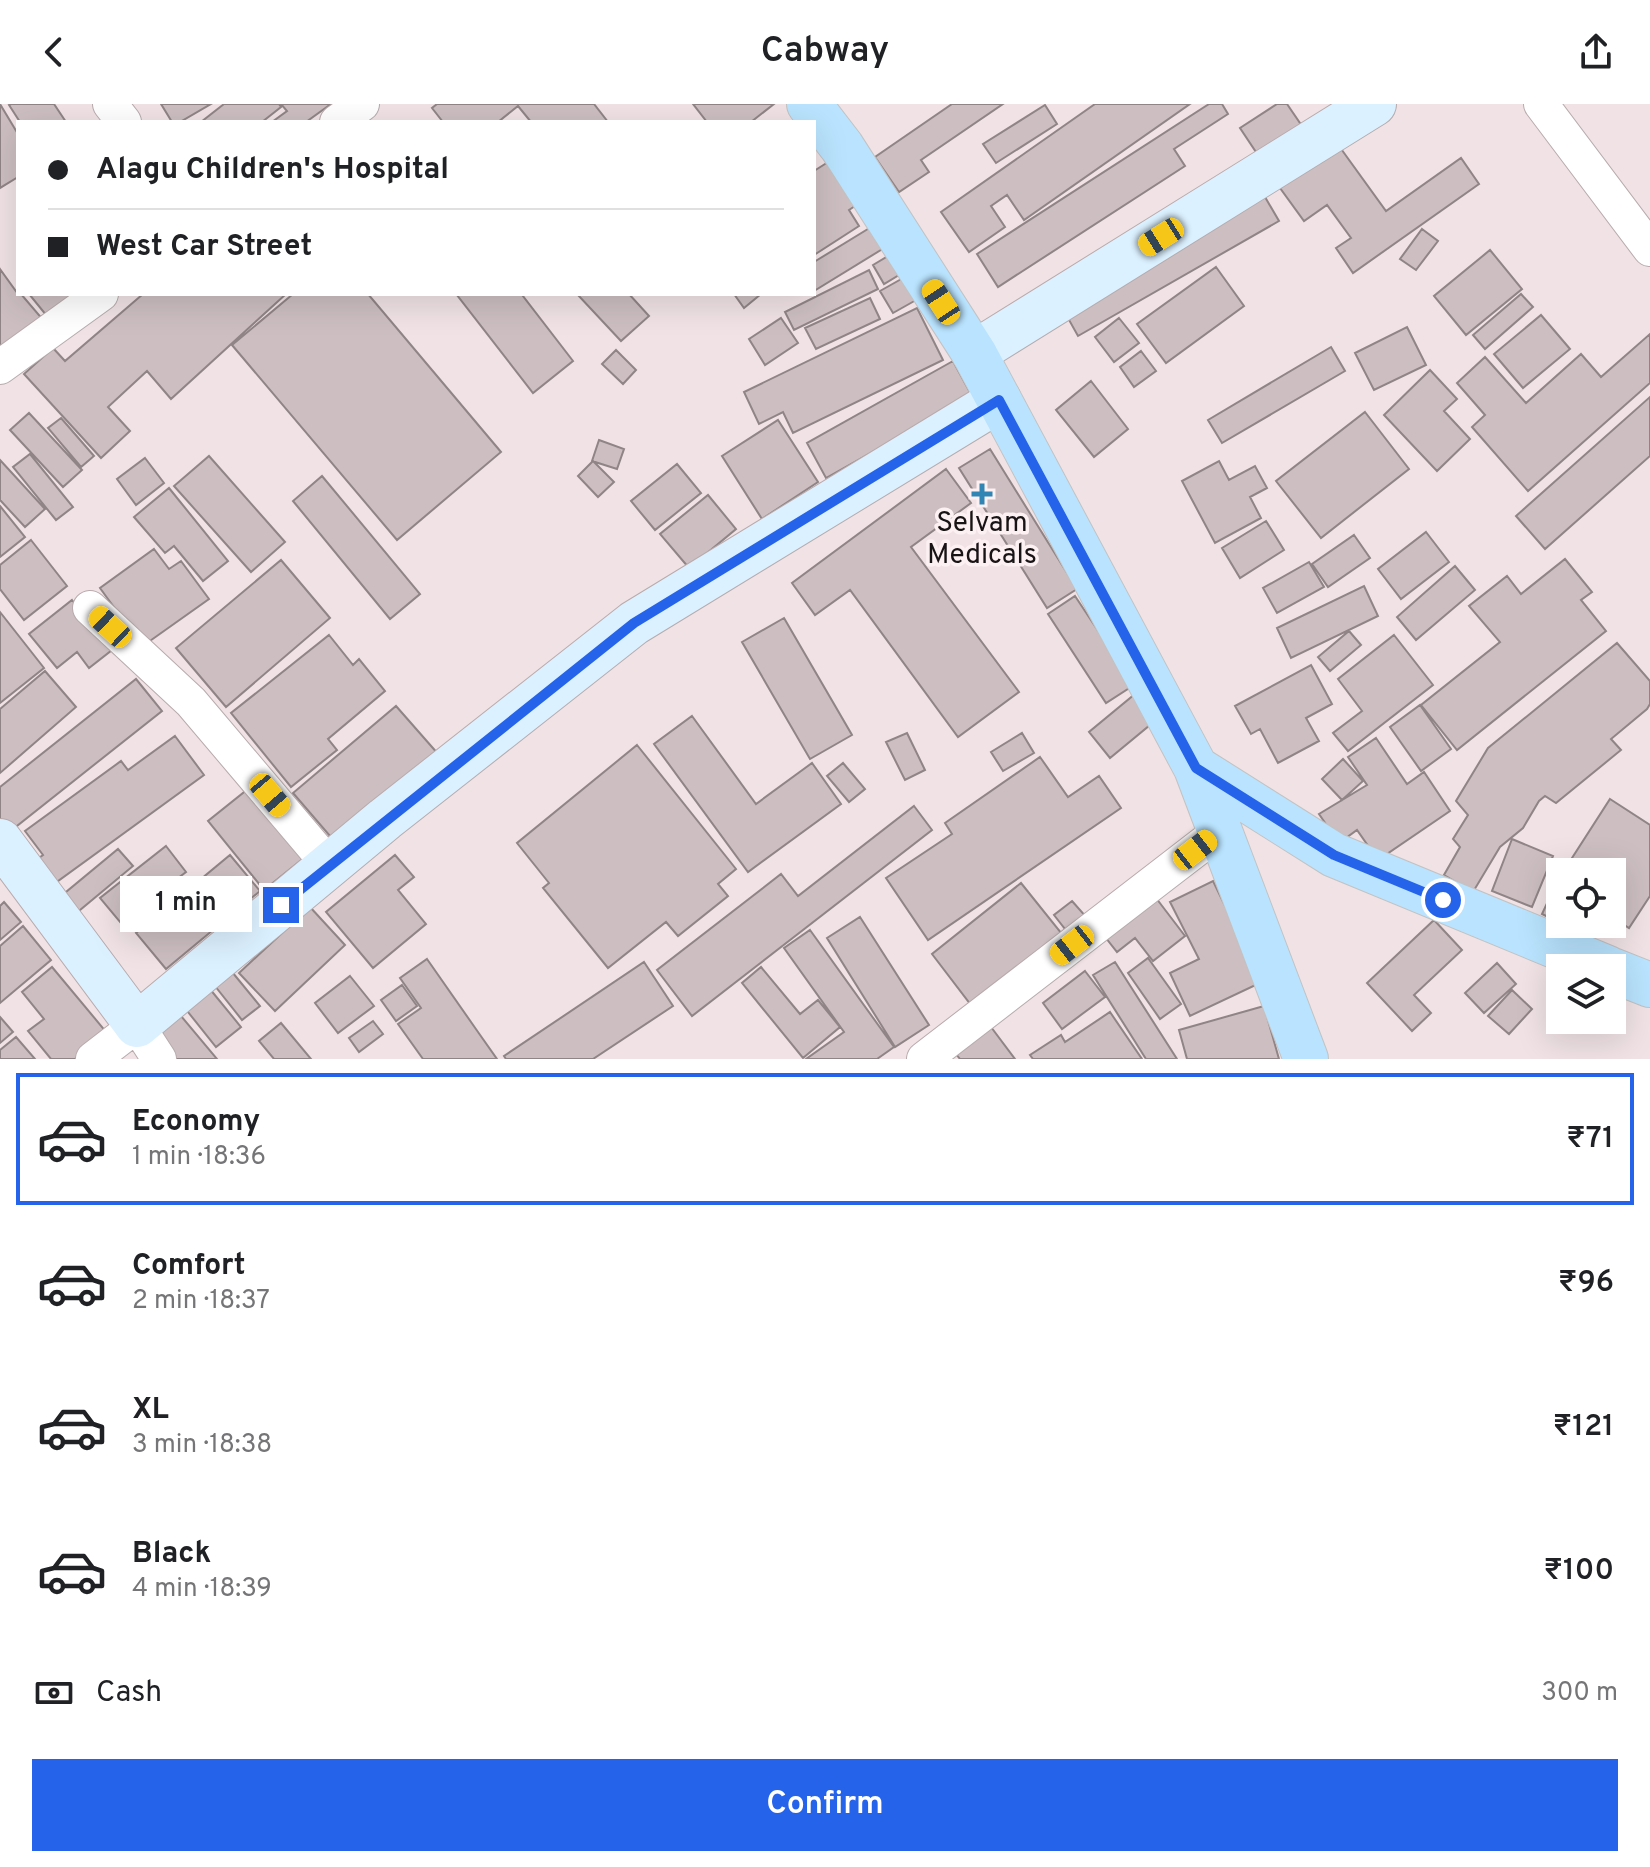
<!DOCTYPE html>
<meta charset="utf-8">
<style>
:root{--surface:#fff;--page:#f6f6f6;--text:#202124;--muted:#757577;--line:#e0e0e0;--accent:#2563eb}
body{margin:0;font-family:Overpass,sans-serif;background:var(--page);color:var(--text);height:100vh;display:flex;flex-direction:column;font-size:30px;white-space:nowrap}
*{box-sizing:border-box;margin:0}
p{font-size:26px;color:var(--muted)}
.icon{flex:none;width:44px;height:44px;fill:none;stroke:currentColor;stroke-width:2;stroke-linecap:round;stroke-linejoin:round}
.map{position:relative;height:955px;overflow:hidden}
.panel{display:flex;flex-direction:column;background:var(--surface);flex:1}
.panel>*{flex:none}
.hud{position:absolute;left:16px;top:16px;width:800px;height:176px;border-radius:0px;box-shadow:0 8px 32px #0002;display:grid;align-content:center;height:176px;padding:0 32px;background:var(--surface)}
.buttons{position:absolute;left:1546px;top:754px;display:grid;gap:16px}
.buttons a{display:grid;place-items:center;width:80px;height:80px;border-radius:0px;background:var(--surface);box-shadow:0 8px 32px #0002;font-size:40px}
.end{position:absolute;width:36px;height:36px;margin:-18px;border:10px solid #2563eb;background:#fff;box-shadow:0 0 0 4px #fff}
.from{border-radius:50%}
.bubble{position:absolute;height:56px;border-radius:0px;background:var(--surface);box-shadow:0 8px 32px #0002;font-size:26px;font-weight:600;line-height:56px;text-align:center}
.car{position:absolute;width:24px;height:48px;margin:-24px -12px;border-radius:10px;box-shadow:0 0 6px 2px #0007;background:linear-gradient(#f5c518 24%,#345 0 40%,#f5c518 0 76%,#345 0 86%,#f5c518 0)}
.hud b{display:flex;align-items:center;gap:28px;height:76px;font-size:30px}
.hud b+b{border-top:2px solid var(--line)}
.hud i{width:20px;height:20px;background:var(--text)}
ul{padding:14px 0 0;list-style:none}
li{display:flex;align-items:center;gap:24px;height:132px;margin:0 16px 12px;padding:0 16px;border:4px solid transparent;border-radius:0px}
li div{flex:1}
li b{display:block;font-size:30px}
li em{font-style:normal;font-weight:600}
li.on{border-color:var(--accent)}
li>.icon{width:72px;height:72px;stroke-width:1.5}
.pay{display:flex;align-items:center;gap:20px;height:88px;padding:0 32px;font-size:30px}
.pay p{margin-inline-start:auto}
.cta{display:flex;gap:16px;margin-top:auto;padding:16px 32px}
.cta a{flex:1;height:92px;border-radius:0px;background:var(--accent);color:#fff;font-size:32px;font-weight:600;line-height:92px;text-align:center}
header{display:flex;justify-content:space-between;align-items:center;height:104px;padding:0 32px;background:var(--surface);font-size:36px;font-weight:600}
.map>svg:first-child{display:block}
.building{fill:#ccbec1;stroke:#908486;stroke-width:2}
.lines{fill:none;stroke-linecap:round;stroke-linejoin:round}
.street-casing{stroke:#b8abad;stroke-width:36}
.secondary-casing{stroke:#b8abad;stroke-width:46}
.primary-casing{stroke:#c3c2c2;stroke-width:46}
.street{stroke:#fff;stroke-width:34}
.secondary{stroke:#dcf1ff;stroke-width:44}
.primary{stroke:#b9e3fe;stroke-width:44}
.route{stroke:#2563eb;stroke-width:10}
.poi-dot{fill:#3085b4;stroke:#fdf0f2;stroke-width:3}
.labels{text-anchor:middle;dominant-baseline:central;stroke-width:7;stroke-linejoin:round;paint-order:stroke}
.poi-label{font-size:28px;fill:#181415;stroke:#fdf0f2}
</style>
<header><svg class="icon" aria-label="back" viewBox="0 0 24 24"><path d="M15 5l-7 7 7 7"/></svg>Cabway<svg class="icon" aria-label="share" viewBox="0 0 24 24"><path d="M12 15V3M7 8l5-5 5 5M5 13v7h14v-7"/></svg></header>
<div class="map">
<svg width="1650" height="955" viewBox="0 0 1650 955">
<rect width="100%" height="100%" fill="#f0e2e5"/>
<path class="building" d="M0,0L18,30V73L0,84Z
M11,0H54L66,18H20L9,1Z
M161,0H211L180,18H172Z
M224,0H279L281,3L262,18H201Z
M281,0H331L306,18H272L287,7Z
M437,0H594L608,18H531L518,2L498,18H443L432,4Z
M693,0H774L751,18H707Z
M952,0H1003L921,56L929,68L899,88L875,53Z
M1095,0H1190L1024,116L1007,91L991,102L1005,123L969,148L941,108Z
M1209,0H1222L1228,10L1174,45L1185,62L998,183L977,150Z
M1277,0H1287L1304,25L1260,54L1240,24Z
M1045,1L1057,20L996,59L983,40Z
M1339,42L1386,107L1461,54L1479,80L1353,169L1336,144L1351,134L1327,101L1304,117L1280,84Z
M836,53L864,96L849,106L859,122L814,151V67Z
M1265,93L1279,117L1078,232L1064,207Z
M876,120L889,141L814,187V158Z
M1422,125L1438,137L1416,166L1400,155Z
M1490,146L1522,185L1466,231L1434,192Z
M893,149L904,168L884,180L873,161Z
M1216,163L1244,202L1166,259L1137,220Z
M0,165L18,190H21L44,217L0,243Z
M869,166L878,185L794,226L785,208Z
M912,169L925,191L893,209L880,187Z
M29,190H85L51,217Z
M143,190H286L171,295L147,267L108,303L130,327L101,354L24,270L53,244L65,257Z
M293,190H368L501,348L397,436L232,241Z
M458,190H525L523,192L573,257L533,289L457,191Z
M577,190H629L649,212L621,237Z
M734,190H761L744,204Z
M1521,190L1533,203L1485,245L1473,231Z
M870,194L880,215L816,245L805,224Z
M917,204L943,256L793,329L783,308L759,320L744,288Z
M1541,211L1570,245L1523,284L1494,250Z
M781,214L798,239L765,261L749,235Z
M1119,214L1139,239L1114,258L1095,233Z
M1407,223L1426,261L1374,286L1355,249Z
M1650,230V279L1528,387L1472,323L1485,311L1457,279L1485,253L1526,299L1581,250L1601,273Z
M1331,243L1345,267L1222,339L1208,316Z
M616,246L636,266L623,280L602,260Z
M1141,247L1156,267L1134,283L1120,263Z
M953,257L972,292L826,374L807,339Z
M1430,266L1457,295L1444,307L1470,335L1437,367L1384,311Z
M1091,277L1128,325L1094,353L1056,306Z
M1650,293V352L1545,445L1516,412Z
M1365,308L1409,365L1321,434L1276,377Z
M29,309L82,366L63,383L10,326Z
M61,314L94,352L81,363L48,324Z
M778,316L818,378L762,415L722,352Z
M599,336L624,345L617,365L592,357Z
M990,345L1077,485L1047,504L959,364Z
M30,350L73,403L56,416L13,363Z
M209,352L285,438L251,468L174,382Z
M145,354L164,379L136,401L117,375Z
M0,356L45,405L25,423L0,396Z
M593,357L614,378L598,393L578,372Z
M1219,357L1229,376L1255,362L1267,384L1250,393L1261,414L1215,439L1182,377Z
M677,360L701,389L655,426L631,397Z
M946,365L971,399L911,443L1019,588L958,633L850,486L815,511L792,479Z
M322,372L420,490L390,515L293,397Z
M169,384L228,457L203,477L174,442L165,449L134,413Z
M708,391L736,425L689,464L660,430Z
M0,402L25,433L0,453Z
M1266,417L1284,446L1240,474L1222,444Z
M1426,428L1449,458L1401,495L1378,465Z
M1354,431L1370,454L1328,483L1312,460Z
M31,436L67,482L24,516L0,485V461Z
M154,445L169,465L181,457L209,495L147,539L145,546L100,484Z
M1565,455L1592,488L1581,496L1606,527L1457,646L1421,601L1500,538L1469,502L1507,472L1521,490Z
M281,456L330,514L226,603L176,544Z
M1309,458L1324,483L1277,509L1263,484Z
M1455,462L1475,486L1416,536L1397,513Z
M1364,482L1378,512L1291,554L1277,524Z
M1075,492L1134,581L1106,599L1048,510Z
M72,496L112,546L89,564L77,548L57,564L29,530Z
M0,508L44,564L0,599Z
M784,514L852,631L810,655L742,538Z
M1349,527L1361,541L1330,567L1318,553Z
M329,531L353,561L359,555L385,587L328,635L337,646L291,683L231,609Z
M1394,531L1433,581L1348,647L1333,629L1362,607L1338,575Z
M1617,539L1650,577V600L1647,605L1611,635L1621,646L1556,699L1545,692L1539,697L1523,724L1500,743L1473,788L1444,771L1460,743L1453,735L1468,711L1456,697L1488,644Z
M1311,561L1332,600L1306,614L1319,637L1278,659L1260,625L1251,630L1235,602Z
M45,567L76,603L0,669V605Z
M136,575L162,607L3,733L0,729V683Z
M1135,590L1156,616L1110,654L1089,628Z
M1420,601L1451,645L1421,667L1390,623Z
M396,602L439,651L336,739L293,689Z
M692,612L756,700L812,659L841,700L748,768L654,640Z
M907,629L925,666L905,676L886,638Z
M1022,629L1034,649L1003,667L991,648Z
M175,632L204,671L47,785L29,761L43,751L25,727L121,657L128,666Z
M1376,634L1407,680L1424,668L1450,707L1378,756L1357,726L1339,739L1319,710L1367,681L1348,653Z
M637,641L736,765L718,780L728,792L678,832L666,818L608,864L543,784L549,779L517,739Z
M1040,653L1068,693L1099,672L1121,704L928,836L886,774L952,730L945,719Z
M1343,655L1363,677L1342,696L1322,675Z
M843,659L865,685L849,698L827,672Z
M253,681L309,750L264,786L208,717Z
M1610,695L1650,721V792L1629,824L1612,813V768H1563Z
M914,702L932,726L692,912L657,866L781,770L798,792Z
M1512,735L1553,752L1532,803L1492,787Z
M166,742L186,768L120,818L100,794Z
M118,745L133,762L74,811L60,793Z
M230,751L260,787L166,865L136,829Z
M395,751L414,773L398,786L426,820L373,864L326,808Z
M1213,777L1262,878L1190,912L1170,869L1199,855L1170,798Z
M1021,779L1062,830L971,901L932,850Z
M1555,782L1560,784V819L1542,810Z
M1153,790L1185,832L1153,857L1135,834L1117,848L1102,829Z
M1072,797L1088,815L1069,830L1054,811Z
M4,798L21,818L0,836V802Z
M310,803L345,841L275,907L239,869Z
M860,813L929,921L895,943L827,834Z
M1434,816L1462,846L1414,891L1431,909L1412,927L1367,879Z
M23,822L51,856L0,899V842Z
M810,826L894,943L877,955H806L844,928L784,844Z
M1148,854L1181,900L1160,915L1128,869Z
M427,855L478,928L497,955H423L398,920L421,904L400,874Z
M644,858L673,902L593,955H506L504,952Z
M1115,858L1177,955H1146L1093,871Z
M1497,859L1516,880L1484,909L1465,889Z
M52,863L107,929L75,955H51L28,927L44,915L22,888Z
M228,863L260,902L242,916L211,877Z
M761,863L800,910L818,896L840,923L803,954L742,879Z
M1085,867L1105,893L1062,925L1043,899Z
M350,872L374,902L338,929L315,899Z
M205,879L241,923L216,943L180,898Z
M402,881L417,902L396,917L381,896Z
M1512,886L1532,905L1509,930L1488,912Z
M1264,902L1279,955H1187L1179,926Z
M176,906L217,955H173L150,927Z
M1110,908L1142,955H1033L1030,951L1061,931L1065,938Z
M0,913L13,928L0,939Z
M373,917L383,930L359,948L349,934Z
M281,919L311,955H274L259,937Z
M988,919L1015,955H960L952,945Z
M16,933L35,955H0V946Z"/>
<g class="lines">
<g class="street-casing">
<path id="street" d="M110,0L124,18
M1541,0L1650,145
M337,18L362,0
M0,263L101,190
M90,504L191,598L329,761
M93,955L137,921L159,955
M924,955L1220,727"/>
</g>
<g class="secondary-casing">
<path id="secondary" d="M974,249L1374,0
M0,737L137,921L385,715L634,519L999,296"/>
</g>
<g class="primary-casing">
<path id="primary" d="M809,0L842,43L974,249L1196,664L1334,751L1608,864
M1196,664L1306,955
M1612,866L1650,881"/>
</g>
<use href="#street" class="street"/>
<use href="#secondary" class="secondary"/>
<use href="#primary" class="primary"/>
</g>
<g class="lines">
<path class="route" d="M281,801L634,519L999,296L1196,664L1334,751L1443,796"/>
</g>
<path class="poi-dot" d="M978 378h8v8h8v8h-8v8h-8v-8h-8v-8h8z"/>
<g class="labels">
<g class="poi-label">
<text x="982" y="420">Selvam<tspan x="982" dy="32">Medicals</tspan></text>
</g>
</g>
</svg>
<div class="buttons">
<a><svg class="icon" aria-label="locate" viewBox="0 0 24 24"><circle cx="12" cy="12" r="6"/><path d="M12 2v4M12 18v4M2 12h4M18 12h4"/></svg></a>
<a><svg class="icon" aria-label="layers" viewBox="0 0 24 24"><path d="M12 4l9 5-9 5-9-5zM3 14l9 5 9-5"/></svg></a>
</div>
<i class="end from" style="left:1443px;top:796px"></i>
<i class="end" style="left:281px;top:801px"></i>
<div class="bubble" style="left:120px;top:772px;width:132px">1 min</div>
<i class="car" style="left:1161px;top:133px;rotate:238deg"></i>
<i class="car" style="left:941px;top:198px;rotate:327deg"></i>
<i class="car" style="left:110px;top:523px;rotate:313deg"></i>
<i class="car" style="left:270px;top:691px;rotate:140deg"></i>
<i class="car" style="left:1195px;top:746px;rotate:52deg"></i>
<i class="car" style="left:1072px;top:841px;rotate:232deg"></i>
<div class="hud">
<b><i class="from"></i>Alagu Children's Hospital</b>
<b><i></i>West Car Street</b>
</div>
</div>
<section class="panel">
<ul>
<li class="on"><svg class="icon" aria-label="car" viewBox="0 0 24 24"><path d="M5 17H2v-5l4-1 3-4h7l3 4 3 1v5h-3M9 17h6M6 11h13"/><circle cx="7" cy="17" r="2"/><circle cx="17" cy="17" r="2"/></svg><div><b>Economy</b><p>1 min · 18:36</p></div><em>₹71</em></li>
<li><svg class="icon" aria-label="car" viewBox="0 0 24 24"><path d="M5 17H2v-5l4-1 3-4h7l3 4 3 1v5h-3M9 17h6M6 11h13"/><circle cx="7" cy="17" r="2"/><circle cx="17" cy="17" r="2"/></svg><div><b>Comfort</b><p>2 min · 18:37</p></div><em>₹96</em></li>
<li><svg class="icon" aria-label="car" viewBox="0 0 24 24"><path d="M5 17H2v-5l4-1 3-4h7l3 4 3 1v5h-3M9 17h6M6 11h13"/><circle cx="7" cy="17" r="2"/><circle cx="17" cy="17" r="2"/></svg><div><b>XL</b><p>3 min · 18:38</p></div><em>₹121</em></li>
<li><svg class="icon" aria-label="car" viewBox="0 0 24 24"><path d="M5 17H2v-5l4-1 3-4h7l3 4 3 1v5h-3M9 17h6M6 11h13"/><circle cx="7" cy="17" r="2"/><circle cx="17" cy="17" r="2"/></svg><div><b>Black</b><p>4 min · 18:39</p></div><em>₹100</em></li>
</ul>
<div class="pay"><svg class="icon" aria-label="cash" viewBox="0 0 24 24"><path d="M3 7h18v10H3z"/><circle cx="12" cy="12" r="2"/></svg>Cash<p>300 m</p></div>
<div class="cta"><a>Confirm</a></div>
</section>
